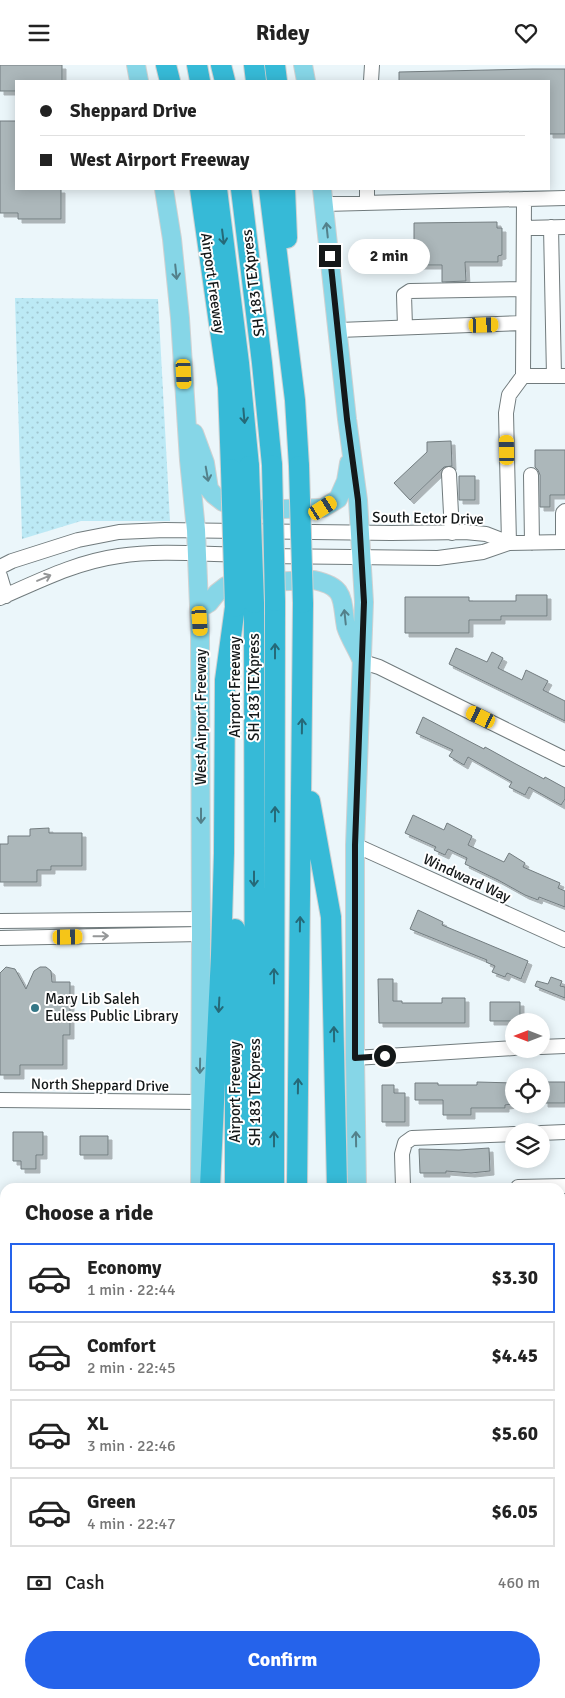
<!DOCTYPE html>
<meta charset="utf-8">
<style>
:root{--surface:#fff;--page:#f2f2f2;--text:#222;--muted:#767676;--line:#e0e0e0;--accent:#2563eb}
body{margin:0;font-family:Signika,sans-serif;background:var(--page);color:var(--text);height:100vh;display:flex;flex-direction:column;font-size:19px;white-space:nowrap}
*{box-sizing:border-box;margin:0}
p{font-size:16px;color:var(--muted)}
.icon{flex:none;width:28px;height:28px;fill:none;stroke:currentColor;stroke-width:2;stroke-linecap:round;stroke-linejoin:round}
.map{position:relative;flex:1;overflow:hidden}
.panel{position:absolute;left:0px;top:1118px;width:565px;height:516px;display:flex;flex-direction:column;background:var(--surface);border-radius:15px 15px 0 0;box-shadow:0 2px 12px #0003}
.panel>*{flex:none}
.hud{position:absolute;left:15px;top:15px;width:535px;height:110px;border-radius:0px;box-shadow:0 2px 12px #0003;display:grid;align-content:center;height:110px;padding:0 25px;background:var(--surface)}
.needle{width:32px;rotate:270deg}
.buttons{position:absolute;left:505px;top:948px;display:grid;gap:10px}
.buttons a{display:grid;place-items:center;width:45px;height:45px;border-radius:50%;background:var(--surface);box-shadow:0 2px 12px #0003;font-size:25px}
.end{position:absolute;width:22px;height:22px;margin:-11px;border:6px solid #141819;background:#fff;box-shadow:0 0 0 2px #fff}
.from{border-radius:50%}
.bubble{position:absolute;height:35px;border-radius:18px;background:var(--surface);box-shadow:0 2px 12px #0003;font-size:16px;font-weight:800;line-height:35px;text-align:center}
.car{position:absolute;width:15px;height:30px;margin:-15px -8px;border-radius:6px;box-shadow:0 0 4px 1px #0007;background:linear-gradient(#f5c518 24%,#345 0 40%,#f5c518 0 76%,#345 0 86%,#f5c518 0)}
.hud b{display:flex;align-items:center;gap:18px;height:48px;font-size:19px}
.hud b+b{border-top:1px solid var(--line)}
.hud i{width:12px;height:12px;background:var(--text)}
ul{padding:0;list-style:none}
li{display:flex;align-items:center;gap:15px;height:70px;margin:0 10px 8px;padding:0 15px;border:2px solid var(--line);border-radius:0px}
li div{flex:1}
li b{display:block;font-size:19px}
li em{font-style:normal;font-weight:800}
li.selected{border-color:var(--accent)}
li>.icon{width:45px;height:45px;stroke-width:1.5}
h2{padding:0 25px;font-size:22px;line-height:60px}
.pay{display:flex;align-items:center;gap:12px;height:55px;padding:0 25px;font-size:19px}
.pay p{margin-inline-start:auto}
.cta{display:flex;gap:10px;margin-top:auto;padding:10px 25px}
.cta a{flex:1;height:58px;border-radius:30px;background:var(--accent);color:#fff;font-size:20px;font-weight:800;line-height:58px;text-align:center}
header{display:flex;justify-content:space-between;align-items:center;height:65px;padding:0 25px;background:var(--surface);font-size:22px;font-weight:800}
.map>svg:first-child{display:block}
.grass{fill:url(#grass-dots)}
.building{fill:#acb7ba;stroke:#737d80;filter:url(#shadow)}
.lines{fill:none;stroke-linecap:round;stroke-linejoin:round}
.minor-casing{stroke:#717b7d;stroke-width:16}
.major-casing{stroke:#d0d1d1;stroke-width:20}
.highway-casing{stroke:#d0d1d1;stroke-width:22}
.minor{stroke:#fff;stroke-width:14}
.major{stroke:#86d6e7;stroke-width:18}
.highway{stroke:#36bad7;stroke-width:20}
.highway-bridge-casing{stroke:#d0d1d1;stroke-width:22;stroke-linecap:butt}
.highway-bridge{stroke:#36bad7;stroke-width:20}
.oneway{stroke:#53808a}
.oneway2{stroke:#256978}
.oneway3{stroke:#959798}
.route{stroke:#141819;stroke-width:6}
.poi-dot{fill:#347787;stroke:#fff;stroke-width:2}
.labels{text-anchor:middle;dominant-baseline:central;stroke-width:4;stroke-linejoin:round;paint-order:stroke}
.street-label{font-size:15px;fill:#141819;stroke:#fff}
.poi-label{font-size:15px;fill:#141819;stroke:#fff;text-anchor:start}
</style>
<header><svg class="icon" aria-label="menu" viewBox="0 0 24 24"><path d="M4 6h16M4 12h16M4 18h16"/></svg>Ridey<svg class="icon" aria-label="heart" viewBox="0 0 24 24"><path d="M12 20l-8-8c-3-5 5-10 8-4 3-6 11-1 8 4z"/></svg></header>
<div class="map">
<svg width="565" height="1633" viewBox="0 0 565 1633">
<defs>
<pattern id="grass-dots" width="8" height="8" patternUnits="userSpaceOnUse" patternTransform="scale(1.25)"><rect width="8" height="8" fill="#bce9f5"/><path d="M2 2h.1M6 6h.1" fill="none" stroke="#a1c7d1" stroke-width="1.8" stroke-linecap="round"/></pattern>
<filter id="shadow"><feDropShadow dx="4" dy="4" stdDeviation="0" flood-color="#0004"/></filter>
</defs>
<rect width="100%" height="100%" fill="#ebf6fa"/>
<path class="grass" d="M15,233L158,234L170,456H81L22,474Z"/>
<path class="building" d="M0,0H62V16H16V26H0Z
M533,4H565V69H549V16H399V7Z
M0,56H16V124H61V154H18V148H0Z
M497,157V163H502V190L498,191V197H465L466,216L442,217V200H414V158Z
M451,376L452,401L444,402L410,435L394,418L427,387V377Z
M535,385H565V430H550V442H540V410L538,405L535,402Z
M459,411H475V435H459Z
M516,530H547V551H501V555H469V568H405V532H469V536H516Z
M456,583L487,597L492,587L503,593L498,603L522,615L526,605L548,616L543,625L565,636V656L449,599Z
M423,652L484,684L485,682L514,698L544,714L545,712L565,723V734L561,740L529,722L525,730L509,722L512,717L468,692L464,700L449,691L453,685L416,668Z
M413,750L444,765L447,758L472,771L468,780L504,797L509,788L525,798L523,802L560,818L558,823L565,826V842L539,832L538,835L525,830L498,815L465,799L467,793L448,784L445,790L434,785L436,782L405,768Z
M49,763V768H82V801H51V805H37V817H0V779H8V771H30V764Z
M418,845L443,857L442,860L528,896L521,914L507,908L505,912L492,907L495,901L486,897L487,895L410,864Z
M6,902L15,904L26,924L34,906L40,902H46L51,906L52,917H70V970H63V1000H20V1010H0V908Z
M551,912L562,916L560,921L565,922V933L535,921L537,916L548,919Z
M378,914H393V936H402V938H442V933H465V958H379Z
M490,937H520V956H490Z
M477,1017L514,1018V1039L505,1040V1043H471V1050H443V1035H415V1018H438V1020H477Z
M544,1017H565V1038H544Z
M382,1020H394V1028H405V1057H382Z
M13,1067H43V1090H36V1104H21V1096H13Z
M80,1071H108V1090H80Z
M489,1083L490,1106L471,1108L446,1106V1108H420L419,1084L459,1085Z"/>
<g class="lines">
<g class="minor-casing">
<path id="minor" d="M371,16L372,0
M367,138V124
M324,139L565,133
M551,162L554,311
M524,163L565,162
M405,262L404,230L410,226L523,224
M339,265L523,258
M523,311H565
M449,409L452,468
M531,410L532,478
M563,477V448L565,446
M509,478L506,348L509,330L523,311L524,134
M265,491L438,493L483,487L509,478L565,477
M0,502L12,496L78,475L119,467L165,465L391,468L465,467L486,469L509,478
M0,511L6,531
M0,533C39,516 76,497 119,491C157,485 202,489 241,490
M363,597L379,602L565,694
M355,780L565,875
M0,856L201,854
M0,873L201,869
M541,982L565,981
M355,993L514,983
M0,1035L200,1037
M541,1068L565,1067
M403,1122L402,1089L405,1078L412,1073L514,1069
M518,1122L565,1121
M560,1162H565
M560,1192H565
M560,1291H565
M560,1375H565
M560,1425H565
M560,1447H565
M0,1480H5
M0,1505H5
M118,1633L191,1631
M385,1633V1629"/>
</g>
<g class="major-casing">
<path id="major" d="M136,0L139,16
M303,0L306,16
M164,124L172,174L180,253L189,395L196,465L200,567L201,869L200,1122
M322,124L347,354L358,435L364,537L355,780V993L357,1122
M194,368L205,398L209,424L214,430L223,437L244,445L323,443L338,434L346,416L349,398
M199,544L209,538L217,528L226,521L245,518L314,515C347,522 341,535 346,562C349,572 357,584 361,594
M357,1629V1633
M191,1633V1629"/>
</g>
<g class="highway-casing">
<path id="highway" d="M166,0L170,16
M197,0L200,16
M221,0L225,16
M254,0L256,16
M275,0L277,16
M200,124L228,322L231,404
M217,124L239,298L249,401
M241,124L262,298L272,400
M269,124L295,335L299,401
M285,124L287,173
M254,538L255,1122
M310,736L331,852L337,1122
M235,864V1122
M210,1122L221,890L224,788L225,615L235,542
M274,1122L275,536
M297,1122L303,538
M234,1629V1633
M256,1629V1633
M298,1629V1633
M343,1629V1633
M204,1633V1629
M271,1633V1629"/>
</g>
<use href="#minor" class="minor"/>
<use href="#major" class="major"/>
<use href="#highway" class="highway"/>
<g class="highway-bridge-casing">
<path id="highway-bridge" d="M272,400L275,536
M249,401L254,538
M299,401L303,538
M231,404L235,542"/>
</g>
<use href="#highway-bridge" class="highway-bridge"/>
</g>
<defs><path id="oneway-shaft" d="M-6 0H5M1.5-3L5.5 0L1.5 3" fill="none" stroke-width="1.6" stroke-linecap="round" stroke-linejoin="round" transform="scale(1.25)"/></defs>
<g class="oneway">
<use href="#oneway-shaft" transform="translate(327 165) rotate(-96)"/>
<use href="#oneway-shaft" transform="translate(176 207) rotate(84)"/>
<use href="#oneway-shaft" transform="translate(207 409) rotate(80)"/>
<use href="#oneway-shaft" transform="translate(345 552) rotate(-96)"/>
<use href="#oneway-shaft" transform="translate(201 751) rotate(90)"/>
<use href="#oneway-shaft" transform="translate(200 1001) rotate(91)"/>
<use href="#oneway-shaft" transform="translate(356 1074) rotate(-91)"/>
</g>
<g class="oneway2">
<use href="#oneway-shaft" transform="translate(223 172) rotate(83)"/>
<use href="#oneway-shaft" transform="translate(244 351) rotate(85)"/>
<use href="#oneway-shaft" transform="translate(275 586) rotate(-90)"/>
<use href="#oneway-shaft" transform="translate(302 661) rotate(-89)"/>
<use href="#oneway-shaft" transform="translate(275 749) rotate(-90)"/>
<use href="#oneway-shaft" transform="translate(254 814) rotate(90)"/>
<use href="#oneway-shaft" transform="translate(300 859) rotate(-89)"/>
<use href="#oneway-shaft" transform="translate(274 911) rotate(-90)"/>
<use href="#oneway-shaft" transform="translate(219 940) rotate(93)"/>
<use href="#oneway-shaft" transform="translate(334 969) rotate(-91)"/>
<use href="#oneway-shaft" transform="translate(298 1021) rotate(-89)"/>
<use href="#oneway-shaft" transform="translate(274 1074) rotate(-90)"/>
</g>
<g class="oneway3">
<use href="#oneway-shaft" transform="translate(44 513) rotate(-23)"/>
<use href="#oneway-shaft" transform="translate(101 871) rotate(-1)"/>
</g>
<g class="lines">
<path class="route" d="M330,191L347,354L358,435L364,537L355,780V993L385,991"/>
</g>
<circle class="poi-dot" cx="35" cy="943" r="5"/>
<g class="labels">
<g class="street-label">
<text transform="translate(213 218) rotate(82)">Airport Freeway</text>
<text transform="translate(253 218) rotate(-97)">SH 183 TEXpress</text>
<text transform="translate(428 453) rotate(1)">South Ector Drive</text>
<text transform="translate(235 622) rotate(-90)">Airport Freeway</text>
<text transform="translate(254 622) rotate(-90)">SH 183 TEXpress</text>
<text transform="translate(201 652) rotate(-90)">West Airport Freeway</text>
<text transform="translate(467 813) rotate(25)">Windward Way</text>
<text transform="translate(100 1020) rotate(1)">North Sheppard Drive</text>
<text transform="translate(235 1027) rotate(-90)">Airport Freeway</text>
<text transform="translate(255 1027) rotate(-90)">SH 183 TEXpress</text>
</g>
<g class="poi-label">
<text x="45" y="934">Mary Lib Saleh<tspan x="45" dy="17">Euless Public Library</tspan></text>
</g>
</g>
</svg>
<div class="buttons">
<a><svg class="needle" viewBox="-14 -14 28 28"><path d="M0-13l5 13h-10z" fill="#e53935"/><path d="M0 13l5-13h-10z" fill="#767676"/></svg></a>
<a><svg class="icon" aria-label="locate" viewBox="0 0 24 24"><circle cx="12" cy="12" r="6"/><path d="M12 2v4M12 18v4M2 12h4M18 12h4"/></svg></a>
<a><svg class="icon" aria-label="layers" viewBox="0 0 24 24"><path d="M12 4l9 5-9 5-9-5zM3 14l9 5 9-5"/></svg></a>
</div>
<i class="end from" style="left:385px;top:991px"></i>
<i class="end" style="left:330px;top:191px"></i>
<div class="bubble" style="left:348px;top:174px;width:82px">2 min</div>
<i class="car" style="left:484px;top:260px;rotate:88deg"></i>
<i class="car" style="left:184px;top:309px;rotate:177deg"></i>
<i class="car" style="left:507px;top:385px;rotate:359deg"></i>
<i class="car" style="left:323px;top:443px;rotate:57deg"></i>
<i class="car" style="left:200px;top:556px;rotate:176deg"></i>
<i class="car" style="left:481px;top:652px;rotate:296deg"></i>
<i class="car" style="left:68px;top:872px;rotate:89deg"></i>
<div class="hud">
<b><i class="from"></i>Sheppard Drive</b>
<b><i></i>West Airport Freeway</b>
</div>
<section class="panel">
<h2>Choose a ride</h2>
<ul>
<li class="selected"><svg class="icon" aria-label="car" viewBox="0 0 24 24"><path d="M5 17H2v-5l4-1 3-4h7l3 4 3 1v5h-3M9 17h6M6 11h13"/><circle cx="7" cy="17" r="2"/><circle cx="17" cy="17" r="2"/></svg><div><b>Economy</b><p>1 min · 22:44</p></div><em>$3.30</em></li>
<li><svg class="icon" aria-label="car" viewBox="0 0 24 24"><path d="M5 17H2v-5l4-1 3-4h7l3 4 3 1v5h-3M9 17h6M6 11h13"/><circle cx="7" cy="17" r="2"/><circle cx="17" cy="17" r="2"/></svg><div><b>Comfort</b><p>2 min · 22:45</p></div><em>$4.45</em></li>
<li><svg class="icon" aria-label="car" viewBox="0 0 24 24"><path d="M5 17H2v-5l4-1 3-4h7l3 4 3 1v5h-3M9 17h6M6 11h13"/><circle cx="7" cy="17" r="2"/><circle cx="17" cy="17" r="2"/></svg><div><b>XL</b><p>3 min · 22:46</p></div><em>$5.60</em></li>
<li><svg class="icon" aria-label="car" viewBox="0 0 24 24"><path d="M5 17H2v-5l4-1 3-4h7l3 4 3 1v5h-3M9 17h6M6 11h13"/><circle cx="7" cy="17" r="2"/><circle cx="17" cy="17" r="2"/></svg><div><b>Green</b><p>4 min · 22:47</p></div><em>$6.05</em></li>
</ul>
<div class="pay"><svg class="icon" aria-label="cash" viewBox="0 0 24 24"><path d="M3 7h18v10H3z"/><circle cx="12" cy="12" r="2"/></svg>Cash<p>460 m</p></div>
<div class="cta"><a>Confirm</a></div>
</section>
</div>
